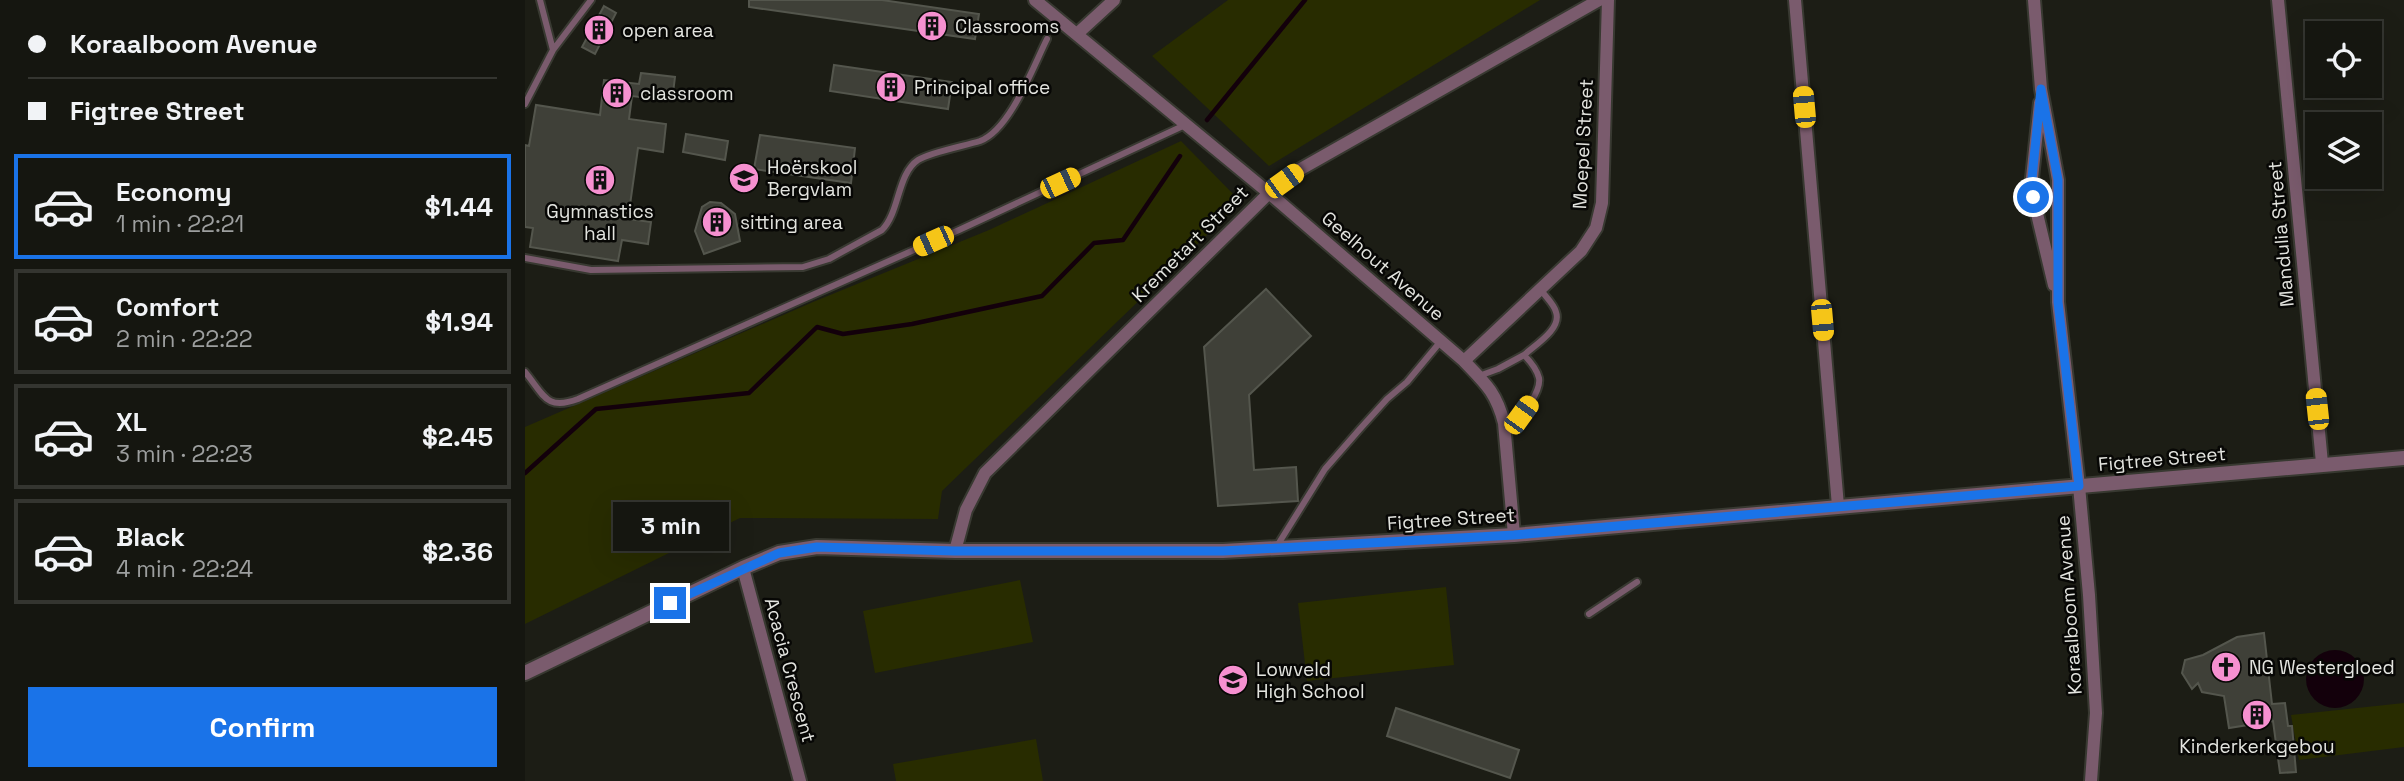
<!DOCTYPE html>
<meta charset="utf-8">
<style>
:root{--surface:#151610;--page:#22231e;--text:#f1f3f6;--muted:#9d9f9f;--line:#343530;--accent:#1a73e8}
body{margin:0;font-family:"Space Grotesk",sans-serif;background:var(--page);color:var(--text);height:100vh;display:flex;flex-direction:column;font-size:26px;white-space:nowrap}
*{box-sizing:border-box;margin:0}
p{font-size:23px;color:var(--muted)}
.icon{flex:none;width:38px;height:38px;fill:none;stroke:currentColor;stroke-width:2;stroke-linecap:round;stroke-linejoin:round}
.map{position:relative;flex:1;overflow:hidden}
.side{display:flex;flex-direction:column;background:var(--surface);width:525px}
.side>*{flex:none}
.hud{display:grid;align-content:center;height:154px;padding:0 28px;background:var(--surface)}
.controls{position:absolute;left:1780px;top:21px;display:grid;gap:14px}
.controls a{display:grid;place-items:center;width:77px;height:77px;border-radius:0px;background:var(--surface);box-shadow:0 7px 28px #0002,0 0 0 2px var(--line);font-size:35px}
.end{position:absolute;width:32px;height:32px;margin:-16px;border:9px solid #1a73e8;background:#fff;box-shadow:0 0 0 4px #fff}
.from{border-radius:50%}
.bubble{position:absolute;height:49px;border-radius:0px;background:var(--surface);box-shadow:0 7px 28px #0002,0 0 0 2px var(--line);font-size:23px;font-weight:600;line-height:49px;text-align:center}
.car{position:absolute;width:21px;height:42px;margin:-21px -10px;border-radius:9px;box-shadow:0 0 5px 2px #0007;background:linear-gradient(#f5c518 24%,#345 0 40%,#f5c518 0 76%,#345 0 86%,#f5c518 0)}
.hud b{display:flex;align-items:center;gap:24px;height:66px;font-size:26px}
.hud b+b{border-top:2px solid var(--line)}
.hud i{width:18px;height:18px;background:var(--text)}
ul{padding:0;list-style:none}
li{display:flex;align-items:center;gap:21px;height:105px;margin:0 14px 10px;padding:0 14px;border:4px solid var(--line);border-radius:0px}
li div{flex:1}
li b{display:block;font-size:26px}
li em{font-style:normal;font-weight:600}
li.selected{border-color:var(--accent)}
li>.icon{width:63px;height:63px;stroke-width:1.5}
.primary-button{display:flex;gap:14px;margin-top:auto;padding:14px 28px}
.primary-button a{flex:1;height:80px;border-radius:0px;background:var(--accent);color:#fff;font-size:28px;font-weight:600;line-height:80px;text-align:center}
main{display:flex;flex:1;min-height:0}
.map>svg:first-child{display:block}
.green{fill:#282c00}
.water{fill:#13000b}
.lines{fill:none;stroke-linecap:round;stroke-linejoin:round}
.stream{stroke:#13000b;stroke-width:4.5}
.building{fill:#3f4038;stroke:#54564d;stroke-width:2}
.service-casing{stroke:#383931;stroke-width:10}
.minor-casing{stroke:#383931;stroke-width:16}
.tertiary-casing{stroke:#383931;stroke-width:18}
.service{stroke:#7a5b6d;stroke-width:6}
.minor{stroke:#7a5b6d;stroke-width:12}
.tertiary{stroke:#7a5b6d;stroke-width:14}
.route{stroke:#1a73e8;stroke-width:9}
.labels{text-anchor:middle;dominant-baseline:central;stroke-width:5;stroke-linejoin:round;paint-order:stroke}
.poi-label{font-size:19px;fill:#e3e4df;stroke:#070705;text-anchor:start}
.street-label{font-size:19px;fill:#e3e4df;stroke:#070705}
</style>
<main>
<section class="side">
<div class="hud">
<b><i class="from"></i>Koraalboom Avenue</b>
<b><i></i>Figtree Street</b>
</div>
<ul>
<li class="selected"><svg class="icon" aria-label="car" viewBox="0 0 24 24"><path d="M5 17H2v-5l4-1 3-4h7l3 4 3 1v5h-3M9 17h6M6 11h13"/><circle cx="7" cy="17" r="2"/><circle cx="17" cy="17" r="2"/></svg><div><b>Economy</b><p>1 min · 22:21</p></div><em>$1.44</em></li>
<li><svg class="icon" aria-label="car" viewBox="0 0 24 24"><path d="M5 17H2v-5l4-1 3-4h7l3 4 3 1v5h-3M9 17h6M6 11h13"/><circle cx="7" cy="17" r="2"/><circle cx="17" cy="17" r="2"/></svg><div><b>Comfort</b><p>2 min · 22:22</p></div><em>$1.94</em></li>
<li><svg class="icon" aria-label="car" viewBox="0 0 24 24"><path d="M5 17H2v-5l4-1 3-4h7l3 4 3 1v5h-3M9 17h6M6 11h13"/><circle cx="7" cy="17" r="2"/><circle cx="17" cy="17" r="2"/></svg><div><b>XL</b><p>3 min · 22:23</p></div><em>$2.45</em></li>
<li><svg class="icon" aria-label="car" viewBox="0 0 24 24"><path d="M5 17H2v-5l4-1 3-4h7l3 4 3 1v5h-3M9 17h6M6 11h13"/><circle cx="7" cy="17" r="2"/><circle cx="17" cy="17" r="2"/></svg><div><b>Black</b><p>4 min · 22:24</p></div><em>$2.36</em></li>
</ul>
<div class="primary-button"><a>Confirm</a></div>
</section>
<div class="map">
<svg width="1879" height="781" viewBox="0 0 1879 781">
<rect width="100%" height="100%" fill="#1c1d15"/>
<path class="green" d="M703,0H1015L744,166L627,56Z
M656,141L716,202L417,491L413,519L215,518L0,624V427L288,302L464,230Z
M495,580L508,642L350,673L338,611Z
M921,587L929,665L782,681L773,603Z
M1879,703V747L1774,760L1766,715Z
M511,739L518,781H371L368,764Z"/>
<path class="water" d="M1781 679a29 29 0 1 1 58 0a29 29 0 1 1-58 0Z"/>
<g class="lines">
<path class="stream" d="M682,120L780,0
M0,473L71,409L224,393L292,327L318,334L387,324L517,296L569,243L598,240L655,156"/>
</g>
<path class="building" d="M224,0H357L454,14L450,39L224,7Z
M79,6L91,13L70,54L57,47Z
M309,65L427,82L423,109L305,91Z
M116,73L150,77L147,101L107,96L104,119L141,124L138,152L113,148L103,219L126,222L123,244L97,240L93,261L5,247L8,228L0,227V145L4,146L11,105L75,115L79,80L114,84Z
M161,134L203,141L200,160L158,152Z
M235,135L330,148L326,183L229,169Z
M185,202L196,203L210,214L215,241L179,254L170,231L177,207Z
M741,289L786,336L724,395L729,470L771,467L773,501L693,506L679,347Z
M1739,633L1747,704L1760,703L1763,726H1767L1771,772L1755,773L1748,721L1704,728L1699,696L1677,692L1673,683L1667,689L1657,673L1660,660L1678,655L1712,637Z
M871,708L994,750L985,778L862,736Z"/>
<g class="lines">
<g class="service-casing">
<path id="service" d="M15,0L28,50
M0,104L28,50L66,0
M0,258L66,270L278,267L304,259L357,230C375,212 372,174 393,160C406,152 439,146 455,141C485,130 508,67 522,39
M999,355C1010,345 1037,329 1031,312C1029,304 1020,296 1015,289
M0,372C19,395 21,411 53,399L434,230L660,125
M954,376L973,369L999,355C1005,361 1012,370 1014,378C1017,394 991,422 981,435
M752,546L800,469L834,430L862,399L882,382L916,341
M1064,614L1112,582"/>
</g>
<g class="minor-casing">
<path id="minor" d="M510,0L744,193L939,361C960,383 971,392 979,423L989,535
M1270,0L1313,506
M1509,0L1516,89L1533,180V302L1554,486L1564,595L1571,713L1566,781
M1753,0L1797,463
M552,34L589,0
M1515,103L1507,178L1508,197L1529,285
M939,361L1056,251L1071,228L1077,203L1083,0
M430,551L441,510L460,473L744,193L774,170L1074,0
M218,568L275,781"/>
</g>
<g class="tertiary-casing">
<path id="tertiary" d="M0,673L218,568L254,553L292,547L430,551H698L989,535L1879,458"/>
</g>
<use href="#service" class="service"/>
<use href="#minor" class="minor"/>
<use href="#tertiary" class="tertiary"/>
</g>
<g class="lines">
<path class="route" d="M145,603L254,553L292,547L430,551H698L989,535L1554,486L1533,302V180L1516,89L1507,178L1508,197"/>
</g>
<defs>
<g id="building-disc" transform="scale(1.575)"><circle r="9.5" fill="#f690d0" stroke="#070705"/><path d="M-4-6H4V6H1V3H-1V6H-4ZM-2.5-4.3h1.7v1.8h-1.7ZM.8-4.3h1.7v1.8H.8ZM-2.5-1h1.7V.8h-1.7ZM.8-1h1.7V.8H.8Z" fill="#111"/></g>
<g id="school-disc" transform="scale(1.575)"><circle r="9.5" fill="#f690d0" stroke="#070705"/><path d="M0-5L7-2L0 1L-7-2ZM-4 1L0 2.5L4 1V4Q0 6-4 4Z" fill="#111"/></g>
<g id="church-disc" transform="scale(1.575)"><circle r="9.5" fill="#f690d0" stroke="#070705"/><path d="M-1.2-6h2.4v3.5h3.3v2.4h-3.3V6h-2.4V-.1h-3.3v-2.4h3.3Z" fill="#111"/></g>
</defs>
<g fill-rule="evenodd">
<use href="#building-disc" x="407" y="26"/>
<use href="#building-disc" x="74" y="30"/>
<use href="#building-disc" x="366" y="87"/>
<use href="#building-disc" x="92" y="93"/>
<use href="#school-disc" x="219" y="178"/>
<use href="#building-disc" x="75" y="180"/>
<use href="#building-disc" x="192" y="222"/>
<use href="#church-disc" x="1701" y="667"/>
<use href="#school-disc" x="708" y="680"/>
<use href="#building-disc" x="1732" y="715"/>
</g>
<g class="labels">
<g class="poi-label">
<text x="430" y="26">Classrooms</text>
<text x="97" y="30">open area</text>
<text x="389" y="87">Principal office</text>
<text x="115" y="93">classroom</text>
<text x="242" y="167">Hoërskool<tspan x="242" dy="22">Bergvlam</tspan></text>
<text x="75" y="211" text-anchor="middle">Gymnastics<tspan x="75" dy="22">hall</tspan></text>
<text x="215" y="222">sitting area</text>
<text x="1724" y="667">NG Westergloed</text>
<text x="731" y="669">Lowveld<tspan x="731" dy="22">High School</tspan></text>
<text x="1732" y="746" text-anchor="middle">Kinderkerkgebou</text>
</g>
<g class="street-label">
<text transform="translate(1058 144) rotate(-87)">Moepel Street</text>
<text transform="translate(1756 234) rotate(-95)">Mandulia Street</text>
<text transform="translate(665 244) rotate(-45)">Kremetart Street</text>
<text transform="translate(858 266) rotate(41)">Geelhout Avenue</text>
<text transform="translate(1637 459) rotate(-5)">Figtree Street</text>
<text transform="translate(926 519) rotate(-4)">Figtree Street</text>
<text transform="translate(1544 605) rotate(-94)">Koraalboom Avenue</text>
<text transform="translate(265 670) rotate(75)">Acacia Crescent</text>
</g>
</g>
</svg>
<div class="controls">
<a><svg class="icon" aria-label="locate" viewBox="0 0 24 24"><circle cx="12" cy="12" r="6"/><path d="M12 2v4M12 18v4M2 12h4M18 12h4"/></svg></a>
<a><svg class="icon" aria-label="layers" viewBox="0 0 24 24"><path d="M12 4l9 5-9 5-9-5zM3 14l9 5 9-5"/></svg></a>
</div>
<i class="end from" style="left:1508px;top:197px"></i>
<i class="end" style="left:145px;top:603px"></i>
<div class="bubble" style="left:88px;top:502px;width:116px">3 min</div>
<i class="car" style="left:1279px;top:107px;rotate:355deg"></i>
<i class="car" style="left:759px;top:181px;rotate:54deg"></i>
<i class="car" style="left:535px;top:183px;rotate:65deg"></i>
<i class="car" style="left:408px;top:241px;rotate:246deg"></i>
<i class="car" style="left:1297px;top:320px;rotate:175deg"></i>
<i class="car" style="left:1792px;top:409px;rotate:354deg"></i>
<i class="car" style="left:996px;top:415px;rotate:36deg"></i>
</div>
</main>
